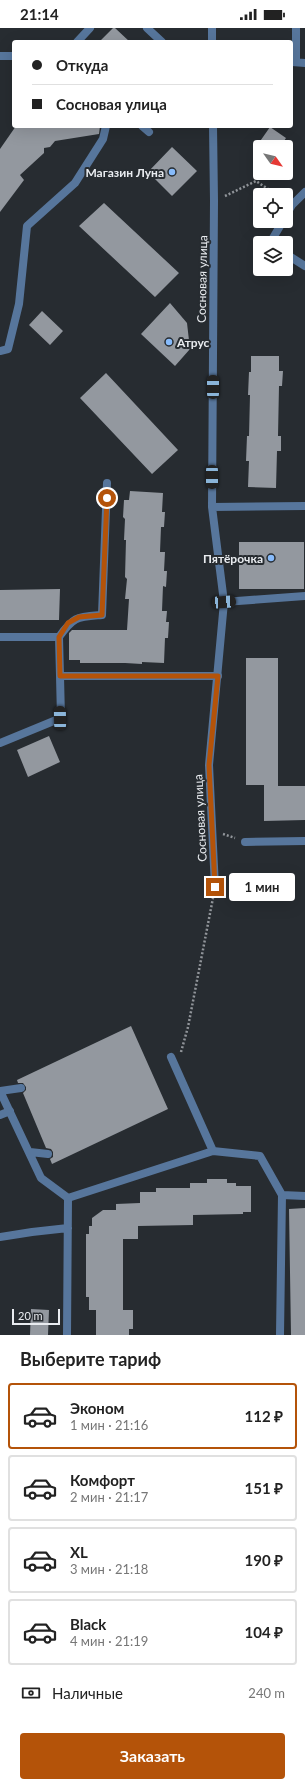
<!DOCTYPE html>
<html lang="ru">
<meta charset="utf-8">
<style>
:root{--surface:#fff;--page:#f2f2f2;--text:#222;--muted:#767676;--line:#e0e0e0;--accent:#b45309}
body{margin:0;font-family:Lato,sans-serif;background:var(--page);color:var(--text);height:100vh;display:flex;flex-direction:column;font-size:15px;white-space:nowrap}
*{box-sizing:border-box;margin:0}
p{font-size:13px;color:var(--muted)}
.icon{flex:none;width:22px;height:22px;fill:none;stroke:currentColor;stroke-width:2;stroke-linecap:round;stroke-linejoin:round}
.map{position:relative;height:1307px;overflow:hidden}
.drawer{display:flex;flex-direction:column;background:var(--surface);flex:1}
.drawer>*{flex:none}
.hud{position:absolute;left:12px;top:12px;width:281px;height:88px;border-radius:4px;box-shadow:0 4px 16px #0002;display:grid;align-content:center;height:88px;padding:0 20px;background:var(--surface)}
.needle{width:26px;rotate:124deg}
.tools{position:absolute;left:253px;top:112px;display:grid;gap:8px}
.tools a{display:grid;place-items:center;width:40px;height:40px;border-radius:4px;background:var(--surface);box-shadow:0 4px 16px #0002;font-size:20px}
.scale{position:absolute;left:12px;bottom:10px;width:48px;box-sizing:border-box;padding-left:4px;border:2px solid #e9ecf0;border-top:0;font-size:11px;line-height:14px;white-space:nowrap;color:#e9ecf0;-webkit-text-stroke:3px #272c31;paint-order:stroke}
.end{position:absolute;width:18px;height:18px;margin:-9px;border:5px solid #b45309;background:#fff;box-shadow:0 0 0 2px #fff}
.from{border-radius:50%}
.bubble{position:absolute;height:28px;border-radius:4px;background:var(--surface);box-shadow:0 4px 16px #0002;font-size:13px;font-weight:700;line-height:28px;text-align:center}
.car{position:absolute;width:12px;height:24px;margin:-12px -6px;border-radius:5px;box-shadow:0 0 3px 1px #0007;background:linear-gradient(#222 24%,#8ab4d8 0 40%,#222 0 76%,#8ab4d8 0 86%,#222 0)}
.hud b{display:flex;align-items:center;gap:14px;height:38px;font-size:15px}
.hud b+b{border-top:1px solid var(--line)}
.hud i{width:10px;height:10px;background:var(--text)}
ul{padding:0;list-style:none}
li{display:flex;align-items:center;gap:12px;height:66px;margin:0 8px 6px;padding:0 12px;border:2px solid var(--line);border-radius:4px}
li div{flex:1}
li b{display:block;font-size:15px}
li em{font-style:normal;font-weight:700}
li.on{border-color:var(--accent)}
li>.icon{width:36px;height:36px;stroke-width:1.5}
h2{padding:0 20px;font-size:18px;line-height:48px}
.pay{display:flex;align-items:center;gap:10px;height:44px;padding:0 20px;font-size:15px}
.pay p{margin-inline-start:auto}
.button{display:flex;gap:8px;margin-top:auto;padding:8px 20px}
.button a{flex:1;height:46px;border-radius:4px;background:var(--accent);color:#fff;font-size:16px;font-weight:700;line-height:46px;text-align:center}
.status{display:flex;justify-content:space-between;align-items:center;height:28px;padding:0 20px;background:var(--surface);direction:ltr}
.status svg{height:11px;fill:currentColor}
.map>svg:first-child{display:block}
.building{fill:#93989f}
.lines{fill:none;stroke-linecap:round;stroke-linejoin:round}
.path{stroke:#91959a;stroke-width:2.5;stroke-dasharray:2 2;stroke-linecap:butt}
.service{stroke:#57769c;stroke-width:8}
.minor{stroke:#57769c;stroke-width:8}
.route{stroke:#b45309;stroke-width:5}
.poi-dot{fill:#87bbfb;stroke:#272c31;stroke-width:1.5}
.labels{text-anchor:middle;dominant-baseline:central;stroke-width:4;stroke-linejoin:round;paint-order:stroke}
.poi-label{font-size:12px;font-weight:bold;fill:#e9ecf0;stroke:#272c31;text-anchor:end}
.street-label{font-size:12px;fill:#e9ecf0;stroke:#272c31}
</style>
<div class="status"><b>21:14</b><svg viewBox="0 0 49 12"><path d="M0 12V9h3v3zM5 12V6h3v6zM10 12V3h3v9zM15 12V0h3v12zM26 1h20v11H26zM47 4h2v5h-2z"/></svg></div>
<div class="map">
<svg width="305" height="1307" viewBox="0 0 305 1307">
<rect width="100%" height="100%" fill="#272c31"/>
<path class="building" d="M113,0H115L130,14H99Z
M16,98H100L99,106L55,113L50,119L44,120V125L20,147L24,152L0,184V121Z
M270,99L286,110L280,119H256Z
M172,119L197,143L172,168L148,144Z
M104,175L179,245L155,269L79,198Z
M170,275L187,295L190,321L175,338L141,306Z
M42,283L63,303L50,317L29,297Z
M251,328H279V343H283L282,358H279L278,408H281V423H277L276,460L248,459L249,433H246L247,408H249L250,367H248L249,344H251Z
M106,345L178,422L152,446L80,370Z
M130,463L163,465L162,484H165L164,499H161L160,524H165L164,543H167L166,559L163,558L162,583H167L166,594H169L168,610H165L164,635L142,634V636L125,635H80V632H69V605L72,602H127L129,571H125L127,551L125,549L126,512H124L125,491L123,489L124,472H129Z
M239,514H304V561H239Z
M60,561L59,592H0V562Z
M246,630H278V758H305V792L264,793V757H246Z
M49,708L60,734L28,749L17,722Z
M131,998L168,1081L52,1136L50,1131L53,1129V1124L51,1121L46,1120L23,1065L26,1062V1059L23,1055H18L17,1052Z
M207,1151H227V1155H236V1158H251V1184H243V1186L193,1187V1197L138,1198V1211H123V1282H133V1301H129V1307H96V1282H89V1269H86V1206H89V1198H92V1190L103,1182H116V1176L140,1175V1164H156V1160H190V1155H207Z
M305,1180V1307H291L289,1181Z
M31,1281L49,1282L48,1307H30Z"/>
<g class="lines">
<path class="path" d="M225,168L256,153L277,167
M223,806L235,810
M181,1024L188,999L213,870"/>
<path class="service" d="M147,0L162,14
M77,14L90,0
M0,28H14
M296,33V0
M292,34L305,35
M142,98L149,104
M286,187L292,177L305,164
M270,215L283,193
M286,226L305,238
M0,323L8,321L19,276L27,198L75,155L103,111L106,98
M224,574L305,568
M0,609H59L60,648H218
M59,609C74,588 77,589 102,587L107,455
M0,715L61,690L60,648
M245,814L305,813
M171,1029L213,1123
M21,1060L0,1063L41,1150L68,1170
M0,1087L10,1083
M30,1124L48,1126
M0,1209L32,1204L68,1200
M67,1307L68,1170L213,1123L260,1128L282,1167
M280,1307L282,1167L305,1168"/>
<path class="minor" d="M212,0V14
M213,98L214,173L212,479L224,574L209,737L215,859
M212,479L305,478"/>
</g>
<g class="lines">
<path class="route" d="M107,470L102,587L79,589L68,595L59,609L60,648H218L209,737L215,859"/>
</g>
<g class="poi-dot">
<circle cx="172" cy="144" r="4"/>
<circle cx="169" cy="314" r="4"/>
<circle cx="271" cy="530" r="4"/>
</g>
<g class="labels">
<g class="poi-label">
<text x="164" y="144">Магазин Луна</text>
<text x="177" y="314" text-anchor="start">Атрус</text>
<text x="263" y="530">Пятёрочка</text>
</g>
<g class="street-label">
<text transform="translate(202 251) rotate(-89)">Сосновая улица</text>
<text transform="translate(200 790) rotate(-93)">Сосновая улица</text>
</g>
</g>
</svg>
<div class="tools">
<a><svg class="needle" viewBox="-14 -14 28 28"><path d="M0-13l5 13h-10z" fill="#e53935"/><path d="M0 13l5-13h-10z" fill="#767676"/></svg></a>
<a><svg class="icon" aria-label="locate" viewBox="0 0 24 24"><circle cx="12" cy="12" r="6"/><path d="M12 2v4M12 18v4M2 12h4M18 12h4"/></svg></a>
<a><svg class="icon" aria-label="layers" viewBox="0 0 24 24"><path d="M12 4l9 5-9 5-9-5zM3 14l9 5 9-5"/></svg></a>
</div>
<div class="scale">20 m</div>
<i class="end from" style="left:107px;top:470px"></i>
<i class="end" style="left:215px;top:859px"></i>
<div class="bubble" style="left:229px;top:845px;width:66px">1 мин</div>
<i class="car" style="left:213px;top:359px;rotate:0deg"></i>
<i class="car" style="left:212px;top:449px;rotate:180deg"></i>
<i class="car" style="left:224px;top:574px;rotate:86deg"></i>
<i class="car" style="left:60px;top:690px;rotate:359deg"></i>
<div class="hud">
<b><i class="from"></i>Откуда</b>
<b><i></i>Сосновая улица</b>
</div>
</div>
<section class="drawer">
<h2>Выберите тариф</h2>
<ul>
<li class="on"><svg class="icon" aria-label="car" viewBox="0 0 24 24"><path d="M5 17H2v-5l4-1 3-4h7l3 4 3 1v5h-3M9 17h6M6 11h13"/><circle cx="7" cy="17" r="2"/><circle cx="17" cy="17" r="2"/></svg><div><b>Эконом</b><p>1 мин · 21:16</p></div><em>112 ₽</em></li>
<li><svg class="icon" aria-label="car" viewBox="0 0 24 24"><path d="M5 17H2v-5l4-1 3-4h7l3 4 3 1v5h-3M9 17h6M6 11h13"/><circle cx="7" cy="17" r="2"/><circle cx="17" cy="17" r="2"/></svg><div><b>Комфорт</b><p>2 мин · 21:17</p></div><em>151 ₽</em></li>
<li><svg class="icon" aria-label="car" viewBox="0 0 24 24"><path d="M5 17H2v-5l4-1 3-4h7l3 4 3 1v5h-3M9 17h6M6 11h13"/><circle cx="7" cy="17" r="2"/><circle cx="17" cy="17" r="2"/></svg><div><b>XL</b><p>3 мин · 21:18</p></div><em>190 ₽</em></li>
<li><svg class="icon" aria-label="car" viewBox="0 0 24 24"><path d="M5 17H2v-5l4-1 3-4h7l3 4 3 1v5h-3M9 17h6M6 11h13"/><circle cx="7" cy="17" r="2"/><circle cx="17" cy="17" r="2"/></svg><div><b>Black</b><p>4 мин · 21:19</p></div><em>104 ₽</em></li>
</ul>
<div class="pay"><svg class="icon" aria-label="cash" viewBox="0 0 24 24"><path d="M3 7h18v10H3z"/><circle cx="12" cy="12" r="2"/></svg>Наличные<p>240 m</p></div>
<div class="button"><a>Заказать</a></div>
</section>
